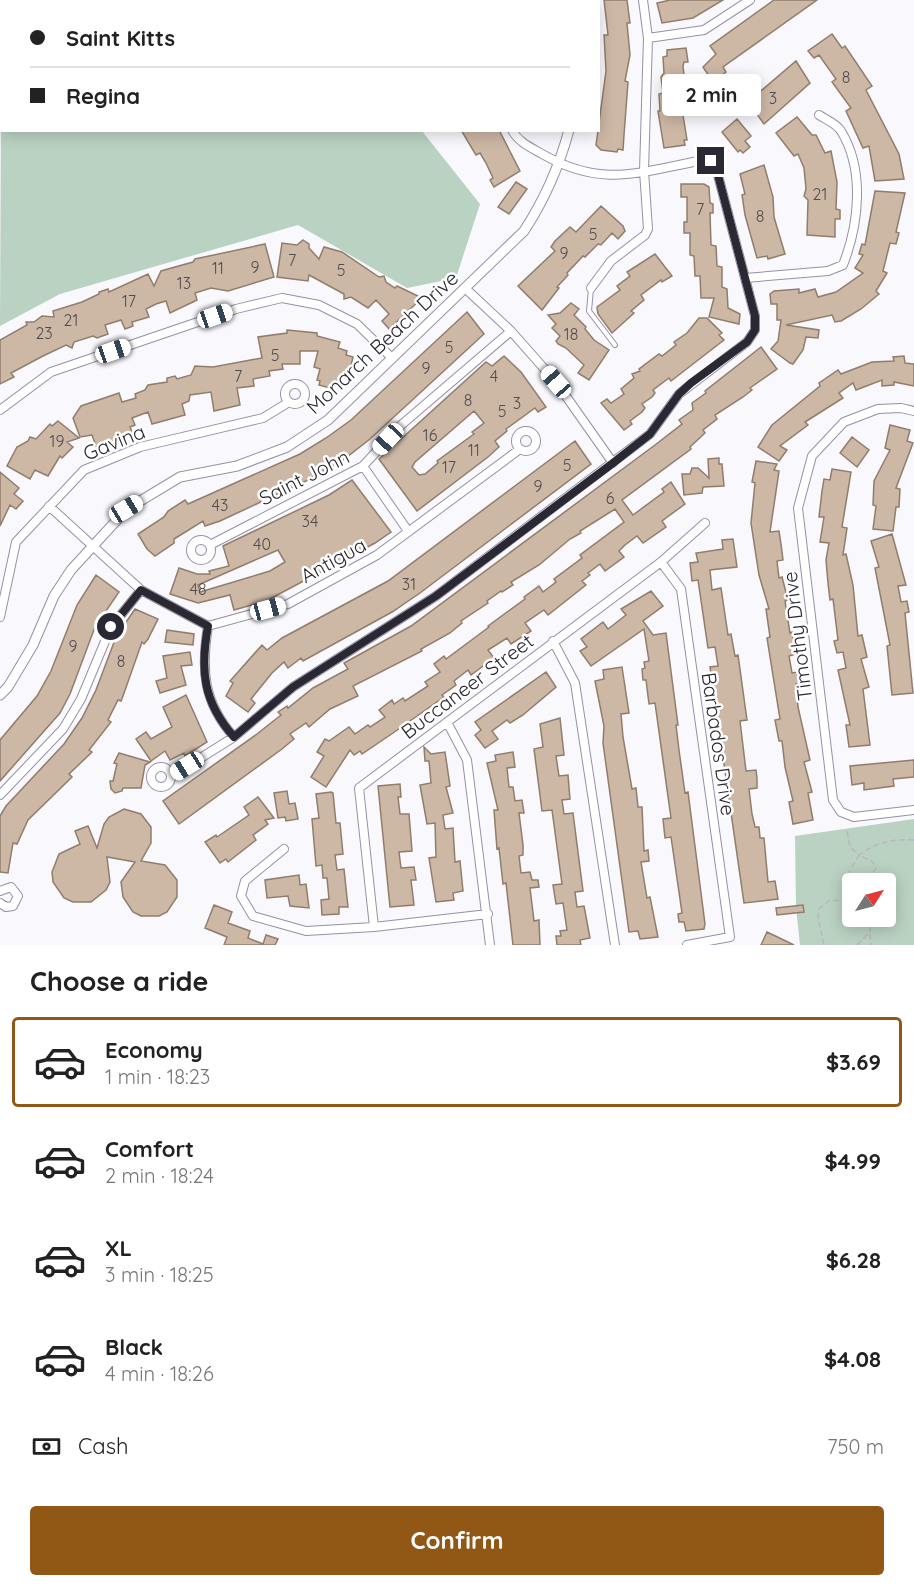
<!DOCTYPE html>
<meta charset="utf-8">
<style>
:root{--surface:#fff;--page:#f2f2f2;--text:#222;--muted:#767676;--line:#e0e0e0;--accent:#915714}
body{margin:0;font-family:Quicksand,sans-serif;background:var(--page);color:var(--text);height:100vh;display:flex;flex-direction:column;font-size:22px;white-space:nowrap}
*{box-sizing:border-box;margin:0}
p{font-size:20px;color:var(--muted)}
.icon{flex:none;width:33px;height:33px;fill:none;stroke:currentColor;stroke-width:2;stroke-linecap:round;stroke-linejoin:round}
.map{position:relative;height:945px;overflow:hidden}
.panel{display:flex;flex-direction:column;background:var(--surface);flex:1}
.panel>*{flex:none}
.banner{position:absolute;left:0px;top:0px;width:600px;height:132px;box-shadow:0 3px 15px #0003;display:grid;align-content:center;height:132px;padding:0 30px;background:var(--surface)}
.needle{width:39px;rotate:54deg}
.tools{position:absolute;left:842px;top:873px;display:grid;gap:12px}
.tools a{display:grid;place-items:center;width:54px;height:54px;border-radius:6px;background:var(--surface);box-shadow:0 3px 15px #0003;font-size:30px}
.end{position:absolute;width:27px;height:27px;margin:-14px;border:8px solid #2a2832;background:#fff;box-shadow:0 0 0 3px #fff}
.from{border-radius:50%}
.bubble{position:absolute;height:42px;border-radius:6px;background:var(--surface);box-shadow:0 3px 15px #0003;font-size:20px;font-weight:800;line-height:42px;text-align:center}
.car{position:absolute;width:18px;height:36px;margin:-18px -9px;border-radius:8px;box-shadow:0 0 4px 2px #0007;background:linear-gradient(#fff 24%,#345 0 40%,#fff 0 76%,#345 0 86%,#fff 0)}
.banner b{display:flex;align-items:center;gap:21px;height:57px;font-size:22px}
.banner b+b{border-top:2px solid var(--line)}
.banner i{width:15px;height:15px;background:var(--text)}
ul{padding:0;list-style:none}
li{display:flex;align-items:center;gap:18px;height:90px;margin:0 12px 9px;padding:0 18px;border:3px solid transparent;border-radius:6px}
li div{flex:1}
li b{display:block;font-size:22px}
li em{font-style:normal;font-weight:800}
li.active{border-color:var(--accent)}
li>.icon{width:54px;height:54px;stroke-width:1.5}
h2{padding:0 30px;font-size:27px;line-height:72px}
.pay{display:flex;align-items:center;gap:15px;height:66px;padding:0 30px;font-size:22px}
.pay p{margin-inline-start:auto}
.action{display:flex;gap:12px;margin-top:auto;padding:12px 30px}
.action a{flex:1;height:69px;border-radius:6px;background:var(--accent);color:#fff;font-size:24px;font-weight:800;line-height:69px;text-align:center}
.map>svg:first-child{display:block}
.green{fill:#bad2c2;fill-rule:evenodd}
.building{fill:#cdb7a5;stroke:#917d6c;stroke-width:1.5;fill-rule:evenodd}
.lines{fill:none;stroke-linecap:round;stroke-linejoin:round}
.service-casing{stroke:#9690a8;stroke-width:6}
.minor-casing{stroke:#9690a8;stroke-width:10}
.tertiary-casing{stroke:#9690a8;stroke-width:11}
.path{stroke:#b9b8be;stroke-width:1.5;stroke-dasharray:6 3;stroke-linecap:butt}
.service{stroke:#fff;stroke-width:4}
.minor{stroke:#fff;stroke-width:8}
.tertiary{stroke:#fff;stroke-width:9}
.route{stroke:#2a2832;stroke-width:8}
.labels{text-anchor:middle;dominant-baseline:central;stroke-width:5;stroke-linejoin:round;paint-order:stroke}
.number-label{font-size:16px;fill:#534c4f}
.street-label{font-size:20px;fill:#2a2832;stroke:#fff}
</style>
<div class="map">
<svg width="914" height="945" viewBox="0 0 914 945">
<rect width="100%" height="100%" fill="#f9f8fd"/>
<path class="green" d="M1,111L2,130L422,131L480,204L456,278L407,288L298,225L60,294L0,326Z
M914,819V945H800L796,907L795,836ZM852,884H885V916H852Z"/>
<path class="building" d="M604,0H627L630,23H627L630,55L625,81L628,82L624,135L623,150L618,149L617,152L601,150L596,145L606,71L604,35H608Z
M670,0H723L693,18L662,23L657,3Z
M774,0H817L723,67L726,72L722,75L724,77L715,85L703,67L716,54L710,46Z
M832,34L842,48L845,46L872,86L866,90L899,154L904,179L875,181L869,146L863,148L846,111L851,108L832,82L836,79L819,55L814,58L808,51Z
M686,48L688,62H684L683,66L685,85L710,84V109H682L687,140H684L685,145L664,148L658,111H660L659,94L663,93L661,77L664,73L663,57L667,56V50Z
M796,61L810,83L764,124L748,102Z
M797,117L812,135H816L825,153L831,151L837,182L836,209L840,210V219H835V237L807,235L808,200L804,196L806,189L804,168L798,154L794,156L776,133Z
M737,119L751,136L745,141L750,147L743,153L740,150L738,152L722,132Z
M461,130H499L520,171L494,187L490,180L493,178L486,163L480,153L476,155Z
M764,165L773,197L774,217L785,254L768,259L767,256L757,258L745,215L742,195L745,194L740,174Z
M516,182L527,189L509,214L498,207Z
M681,184H704L709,187L710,203L713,204V213H710L711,245L716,246L717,266L722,267V287L727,289L728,308L740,314L739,324L709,317L714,298H701L700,276H695L694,256L690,255V233H684V222H687V197H681Z
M875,191L905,193L896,232L899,233L896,244L890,243L883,271L887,273L876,291L879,294L861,309L841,321L835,322L832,315L786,325L819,330L818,338L806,337L803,350L793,364L790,363L771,349L778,341L781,320H777V304H771L770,294L774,291L799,289V293L815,289L818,297L836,292L863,273L855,268L863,255L859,254L862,244L865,245Z
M601,206L623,226L625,231L618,239L612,233L601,245L598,244L585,257L583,256L567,273L568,275L557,287L559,288L542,310L518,286L555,251L551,247L555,241L570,227L576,232Z
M303,240L309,244V248L319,259L324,247L342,252L379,277L384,276L386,282L395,288L397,286L422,298L389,329L382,321L389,314L376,300L368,308L351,297L344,299V294L309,275L308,281L277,277L282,243L297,245Z
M265,244L274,277L228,291L211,288L195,293L197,300L170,313L166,301L156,304L146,309L149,317L132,322L133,326L125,329L121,320L105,325L108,334L97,338L93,336L74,342L72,348L66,345L43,356L11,373L14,377L0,384V340L27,325L26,322H34L42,316L54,317L53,311L82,302L99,294V292L108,289L109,292L148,274L154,286L161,271L193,262L195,259Z
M655,254L672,276L662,282L661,280L641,295L644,300L631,311L634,313L612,333L598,314L597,307L620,290L617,286L630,276L627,272Z
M571,303L579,309L574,315L586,327L585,329L594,340L609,350L589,380L578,373L584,365L566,348L558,344L556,341L560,336L552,328L556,324L548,315L560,313Z
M467,312L484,334L370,439L343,460L306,481L220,521L205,526L203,521L174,539V543L155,556L147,549L138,534L164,517L168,511L185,500L188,504L300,454L326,438L351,420Z
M699,318H707L722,333L719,335L724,340L671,381L669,378L653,390L655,393L652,397L642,404L645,408L642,412L630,421L632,424L624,430L601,403L607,399L611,403L624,394L621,389L634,378L632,374L640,371L639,369L659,354L662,356L676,345L674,342L687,333Z
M287,330L317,333V336L340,342L338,348L347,351L346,355L353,357L351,366L330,388L319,385L320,381L317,380L320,369L314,367L318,351H300V364H282L283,369L269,371L270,376L253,379L254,386L237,388L240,405L214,411L211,392L190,395L189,401L182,404L185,415L152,424L148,412L132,418L135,425L130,427L132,432L97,449L92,435L80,437L73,418L81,406L119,393L122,402L136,398L135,394L145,390L148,385L167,382V378L175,376L177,379L191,375L195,366L213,367L262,358L258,337L287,333Z
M761,347L777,369L750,388L752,390L743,397L715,415L717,419L703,430L705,433L690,447L691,449L622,500L633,515L664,492L662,489L671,482L685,504L662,521L666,527L643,543L637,536L625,545L619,551L624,557L605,571L600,564L588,573L590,575L582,581L586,585L548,615L544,610L525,623L531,631L511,644L507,638L488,650L494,658L471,675L468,670L454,681L456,685L442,695L444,697L393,733L362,754L360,751L354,755L350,750L326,787L311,777L324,756L317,752L325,739L329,741L349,727L355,734L368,725L370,727L385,717L379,710L392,700L394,704L403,698L405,701L428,686L425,682L440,672L434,664L444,656L446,659L489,627L488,626L525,599L524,597L539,586L543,592L556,582L554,579L582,558L580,555L624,522L615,509L580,531L581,533L570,539L539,565L511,582L513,585L502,592L501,591L487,601L488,603L461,621L462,623L450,633L421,649L422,651L353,686L358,696L330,709L309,727L306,723L290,734L294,739L282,749L179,824L163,801L257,734L281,715L278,712L287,706L288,708L313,688L348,669L344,663L411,626L655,445L682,424L679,420L693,410L692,403L706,393L705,391Z
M504,356L521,372L546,407L538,412L535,408L506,429L507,431L495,441L499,447L488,457L417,511L379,459L486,362L492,366ZM474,411L484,423L472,432L474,434L437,461L438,463L425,474L419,475L412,467L415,462Z
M904,356L905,363L914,364V386L894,382V385L882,386V380L856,390L853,383L839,393L843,398L805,422L808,425L780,446L787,450L779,461L758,447L772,425L820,386L819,383L838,370L841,374L872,362L894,361L893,357Z
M58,421L79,438L67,442L73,447L62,458L60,456L48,476L35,470L30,479L7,466L17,447L28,441L30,437L36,439L50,424L52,426Z
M890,425L910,430L907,441L913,443L896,488L900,489L899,507H896L893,531L873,529L876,506L873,505L874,481L890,450L885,448Z
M852,437L869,450L857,467L840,453Z
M575,441L591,464L420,593L392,612L303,661L301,658L288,668L284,662L272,673L251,699L255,703L248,712L226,696L233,683L230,681L262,645L267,650L282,638L388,581Z
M719,458V464H722L724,486L703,487L702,493L684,495L682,474H690L692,468H698L709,478L708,459Z
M756,461L777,464L774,470L779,471L770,532L779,531L781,544L783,560L777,561L779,578L782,577L788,600L785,601L790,633L792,632L796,654L789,656L792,673L798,672L800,683L796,684L798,707L810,760L804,762L812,792L808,793L813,820L793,824L789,802L793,801L785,767L782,741H779L775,720L780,719L767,638L770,637L766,609H769L759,575L751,523L755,483L752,482Z
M832,469L851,472L842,527L847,528L843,555L846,554L853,585L858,636L862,635L867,657L861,659L869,687L863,689L870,745L849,747L846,725H850L838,670L846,668L843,652L837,653L834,641L838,640L833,599L830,600L828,583L826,560L829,543L820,542L824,517H819L822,491L824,479L830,480Z
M0,472L19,488L14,494L23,501L16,509L10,505L0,526Z
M352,480L391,532L375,543L266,601L234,610L230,595L198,603L170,594L179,568L197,574H210L209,571L229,566L223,546L329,495ZM278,550L285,562L270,571L200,592L198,585Z
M892,534L906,585L898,586L901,602L907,601L909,612L905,613L913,693L892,695L887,646L890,645L875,568L879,567L871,541Z
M733,539L737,567L710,570L712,590L721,588L728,635L731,634L735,656L738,655L747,720L740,721L746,771L756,770L757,778V788L749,789L752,814L755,827H759L760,838H764L768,882L775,881L778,899L744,903L710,667L718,666L715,647L708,648L698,580L692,581L690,563L698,562L696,553L723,549L722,540Z
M96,575L119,592L95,627L70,694L60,713L0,781V740L37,696L51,671L77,605Z
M651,591L663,606L643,621L653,635L666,633L678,725H676L679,750L685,793L688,792L705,924L704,929L686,931L684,922H679L678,914L682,913L671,837L665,838L663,819L671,818L655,703L649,704L646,680H643L642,669L645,668L644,662L649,661L644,629L591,666L580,651L587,647L581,639L603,622L608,629L626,615L621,609Z
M135,609L158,619L148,639L144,644L142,642L123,696L121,701L118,700L108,720L111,722L89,750L92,752L69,774L72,777L28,820L17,844L13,843L8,873L0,872V816L6,806L64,744L82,718L96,690L116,637Z
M167,630L194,634L193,645L165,642Z
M190,652L192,665L181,666L186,685L160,693L156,681L167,678L163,656Z
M622,667L629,713L621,714L623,737L632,789L636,788L638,807H642L644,851L648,850L649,861L641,862L647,898L650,897L658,937L640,939L638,931L629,932L603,743L604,726L595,681L604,679L603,670Z
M546,672L556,687L523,715L510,723L507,720L492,731L498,739L485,748L475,735L481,730L475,722Z
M186,695L207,742L185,756L184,753L170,760L165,751L151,761L136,739L146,732L151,739L172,727L163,707Z
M560,718L564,755L556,756L559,776L568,775L570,799L562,800L564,814L573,813L583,891L575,892L577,907L584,906L590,938L580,940L581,945H557L556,936H561L560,931L567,930L563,903L556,904L553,885L562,884L552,810L542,811L534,749L543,747L540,724Z
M424,747L431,754L445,752L450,786L446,787L453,813L443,815L445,829L453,828L455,862L460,861L463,891L453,893L454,900L436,902L429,858L436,857L435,823L427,824L420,785L431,783L429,761H425Z
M513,752L515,767L507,768L509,787H513L515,801L522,800L524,813H519L523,845V855L519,856L521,873L530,872L532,880H538L539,887L530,888L534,921L539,920L540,945H513L506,883L503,884L499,848L497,849L494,810H498L487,763L496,761L495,755Z
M119,753L150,762L145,765L141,788H123L122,791L115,793L111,789L110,781H113L117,764L114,763Z
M914,760V777L893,779L894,786L864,790V783L852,785L850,766Z
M400,784L401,797H398L400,814H409L412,851L399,852L401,868L414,867L416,880H411L414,905L390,907L378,786Z
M287,791L289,804L295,803L298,819L286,821L285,817L278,818L274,793Z
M331,792L333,793L336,823H340L343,854L335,855L337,870L344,869L348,907H339V914L322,915L321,900L329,899L327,878H323L322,865L316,866L312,819L319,818L316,794Z
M258,797L274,818L265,820L268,824L253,835L256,840L228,862L226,859L220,863L205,842L216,835L217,837L249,815L244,807Z
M124,809L141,814L151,827V843L141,861L165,865L177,880V897L167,912L159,916H141L133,912L123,897L121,882L135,862L107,857L110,882L106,890L91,902H73L64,898L53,882L52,872L59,854L80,844L75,831L88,826L97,848L104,824L109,817Z
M299,875L300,885L306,884L309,908L290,906L288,896L267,898L265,880Z
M214,905L232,912L228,923L250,931L248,938L263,944L266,935L278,939L275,945H224L227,937L205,928Z
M803,905L804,912L777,915L776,908Z
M767,932L794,945H761Z"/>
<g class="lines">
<g class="service-casing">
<path id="service" d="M591,289L589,311L615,345"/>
</g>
<g class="minor-casing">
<path id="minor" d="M69,0L70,2
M648,38L704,30L750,0
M0,45L2,44
M745,278L828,271L843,265C859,224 865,170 841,131C837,124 825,119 819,115
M591,288L611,261L645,235L648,229L644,171L648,38L643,0
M466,289L511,331L556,382L613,463
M285 394a10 10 0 1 1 20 0a10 10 0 1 1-20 0Z
M0,410L51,372L236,309L282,298L319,305L357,324L392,358
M914,411L901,408L878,409L844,422L812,456L798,508L833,800L841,812L854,817L914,810
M516 441a10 10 0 1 1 20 0a10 10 0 1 1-20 0Z
M363,466L408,531
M49,506L141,590L208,626L288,604L377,555L520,449
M191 550a10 10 0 1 1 20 0a10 10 0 1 1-20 0Z
M210,545L363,466L400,426L511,331
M661,562L681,589L730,937L687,945
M0,617L16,542L84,470L140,447L263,418L289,402
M208,626C201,670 203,702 234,737
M553,641L575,683L615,945
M447,722L467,760L490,945
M151 777a10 10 0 1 1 20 0a10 10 0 1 1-20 0Z
M172,776L234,737L293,687L436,596L650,434L679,394L747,342L755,330V316L715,164L704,160C642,171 604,189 544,155C532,148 519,143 512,130
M0,795L63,729L81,699L111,627L141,590
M284,849L245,881L241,896L253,916L306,931L374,927L488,914
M0,891L11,887L18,896L13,906L6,907L0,903
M374,927L359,788L661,562L705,523"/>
</g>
<g class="tertiary-casing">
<path id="tertiary" d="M560,0L561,2
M0,695L8,687L33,645L54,596L71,570L127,509L180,477L237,466L287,447L328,420L524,231C545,199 559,167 569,130"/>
</g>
<path class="path" d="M847,831L850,847L859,855C877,842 892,839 914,840
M852,893L848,874L859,855L873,862L876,868L866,884
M852,900V910
M853,916L858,920L869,916
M870,934L871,945
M824,945L818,917L819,909L830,900L850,901
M857,945L870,932L871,916"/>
<use href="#service" class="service"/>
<use href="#minor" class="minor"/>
<use href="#tertiary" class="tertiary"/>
</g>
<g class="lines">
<path class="route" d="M111,627L141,590L208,626C200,670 203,702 234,737L293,687L436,596L613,463L650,434L679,394L691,383L747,342L755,330V316L715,164L711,161"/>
</g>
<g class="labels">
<g class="number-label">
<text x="846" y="77">8</text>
<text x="773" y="98">3</text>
<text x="820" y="194">21</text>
<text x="700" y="209">7</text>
<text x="760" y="216">8</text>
<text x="593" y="234">5</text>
<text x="564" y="253">9</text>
<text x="292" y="260">7</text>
<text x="255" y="267">9</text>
<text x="218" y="268">11</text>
<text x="341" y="270">5</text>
<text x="184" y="283">13</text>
<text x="129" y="301">17</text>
<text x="71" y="320">21</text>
<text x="44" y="333">23</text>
<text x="571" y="334">18</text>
<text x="449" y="347">5</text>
<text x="275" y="355">5</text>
<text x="426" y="368">9</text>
<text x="238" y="376">7</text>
<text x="494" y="376">4</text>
<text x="468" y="400">8</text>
<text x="517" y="403">3</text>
<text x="502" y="411">5</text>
<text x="430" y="435">16</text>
<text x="57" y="441">19</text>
<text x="474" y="450">11</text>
<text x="567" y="465">5</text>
<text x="449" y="467">17</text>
<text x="538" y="486">9</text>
<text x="610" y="498">6</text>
<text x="220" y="505">43</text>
<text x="310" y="521">34</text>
<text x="262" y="544">40</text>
<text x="409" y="584">31</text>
<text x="198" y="589">48</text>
<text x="73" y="646">9</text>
<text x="121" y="661">8</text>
</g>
<g class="street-label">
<text transform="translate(382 342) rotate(-43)">Monarch Beach Drive</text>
<text transform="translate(114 442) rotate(-22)">Gavina</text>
<text transform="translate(304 477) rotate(-27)">Saint John</text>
<text transform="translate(333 560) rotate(-29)">Antigua</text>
<text transform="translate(797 636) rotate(-97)">Timothy Drive</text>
<text transform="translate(467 686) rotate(-37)">Buccaneer Street</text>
<text transform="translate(719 744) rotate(82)">Barbados Drive</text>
</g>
</g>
</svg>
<div class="tools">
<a><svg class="needle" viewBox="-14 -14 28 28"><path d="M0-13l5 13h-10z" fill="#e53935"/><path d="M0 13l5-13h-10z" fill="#767676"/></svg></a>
</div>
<i class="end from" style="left:111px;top:627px"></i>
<i class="end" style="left:711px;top:161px"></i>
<div class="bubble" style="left:662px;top:74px;width:99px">2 min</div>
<i class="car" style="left:215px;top:316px;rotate:71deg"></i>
<i class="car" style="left:113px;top:351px;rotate:71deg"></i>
<i class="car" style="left:556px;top:382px;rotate:319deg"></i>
<i class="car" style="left:388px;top:439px;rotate:223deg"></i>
<i class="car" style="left:126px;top:509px;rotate:59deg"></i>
<i class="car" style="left:268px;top:609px;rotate:75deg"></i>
<i class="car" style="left:187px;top:766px;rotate:238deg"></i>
<div class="banner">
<b><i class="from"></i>Saint Kitts</b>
<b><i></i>Regina</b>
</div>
</div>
<section class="panel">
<h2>Choose a ride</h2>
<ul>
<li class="active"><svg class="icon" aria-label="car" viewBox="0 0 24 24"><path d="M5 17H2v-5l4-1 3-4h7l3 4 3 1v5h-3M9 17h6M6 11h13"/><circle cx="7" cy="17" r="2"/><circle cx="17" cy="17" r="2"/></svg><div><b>Economy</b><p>1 min · 18:23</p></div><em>$3.69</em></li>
<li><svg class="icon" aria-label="car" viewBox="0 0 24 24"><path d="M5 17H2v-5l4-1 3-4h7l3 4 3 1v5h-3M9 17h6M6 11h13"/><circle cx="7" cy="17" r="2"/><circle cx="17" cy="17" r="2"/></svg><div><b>Comfort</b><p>2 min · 18:24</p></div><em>$4.99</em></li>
<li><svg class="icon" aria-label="car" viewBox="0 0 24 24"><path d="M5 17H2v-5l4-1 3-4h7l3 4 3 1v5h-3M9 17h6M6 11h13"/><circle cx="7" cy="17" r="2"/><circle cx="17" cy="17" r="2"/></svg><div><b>XL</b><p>3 min · 18:25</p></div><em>$6.28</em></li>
<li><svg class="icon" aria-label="car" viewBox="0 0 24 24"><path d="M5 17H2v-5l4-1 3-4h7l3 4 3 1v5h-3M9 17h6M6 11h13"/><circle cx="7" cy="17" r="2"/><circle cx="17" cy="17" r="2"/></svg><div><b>Black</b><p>4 min · 18:26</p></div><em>$4.08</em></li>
</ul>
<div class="pay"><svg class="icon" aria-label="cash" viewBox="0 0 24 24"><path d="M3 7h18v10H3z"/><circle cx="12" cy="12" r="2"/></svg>Cash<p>750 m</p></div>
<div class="action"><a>Confirm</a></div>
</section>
